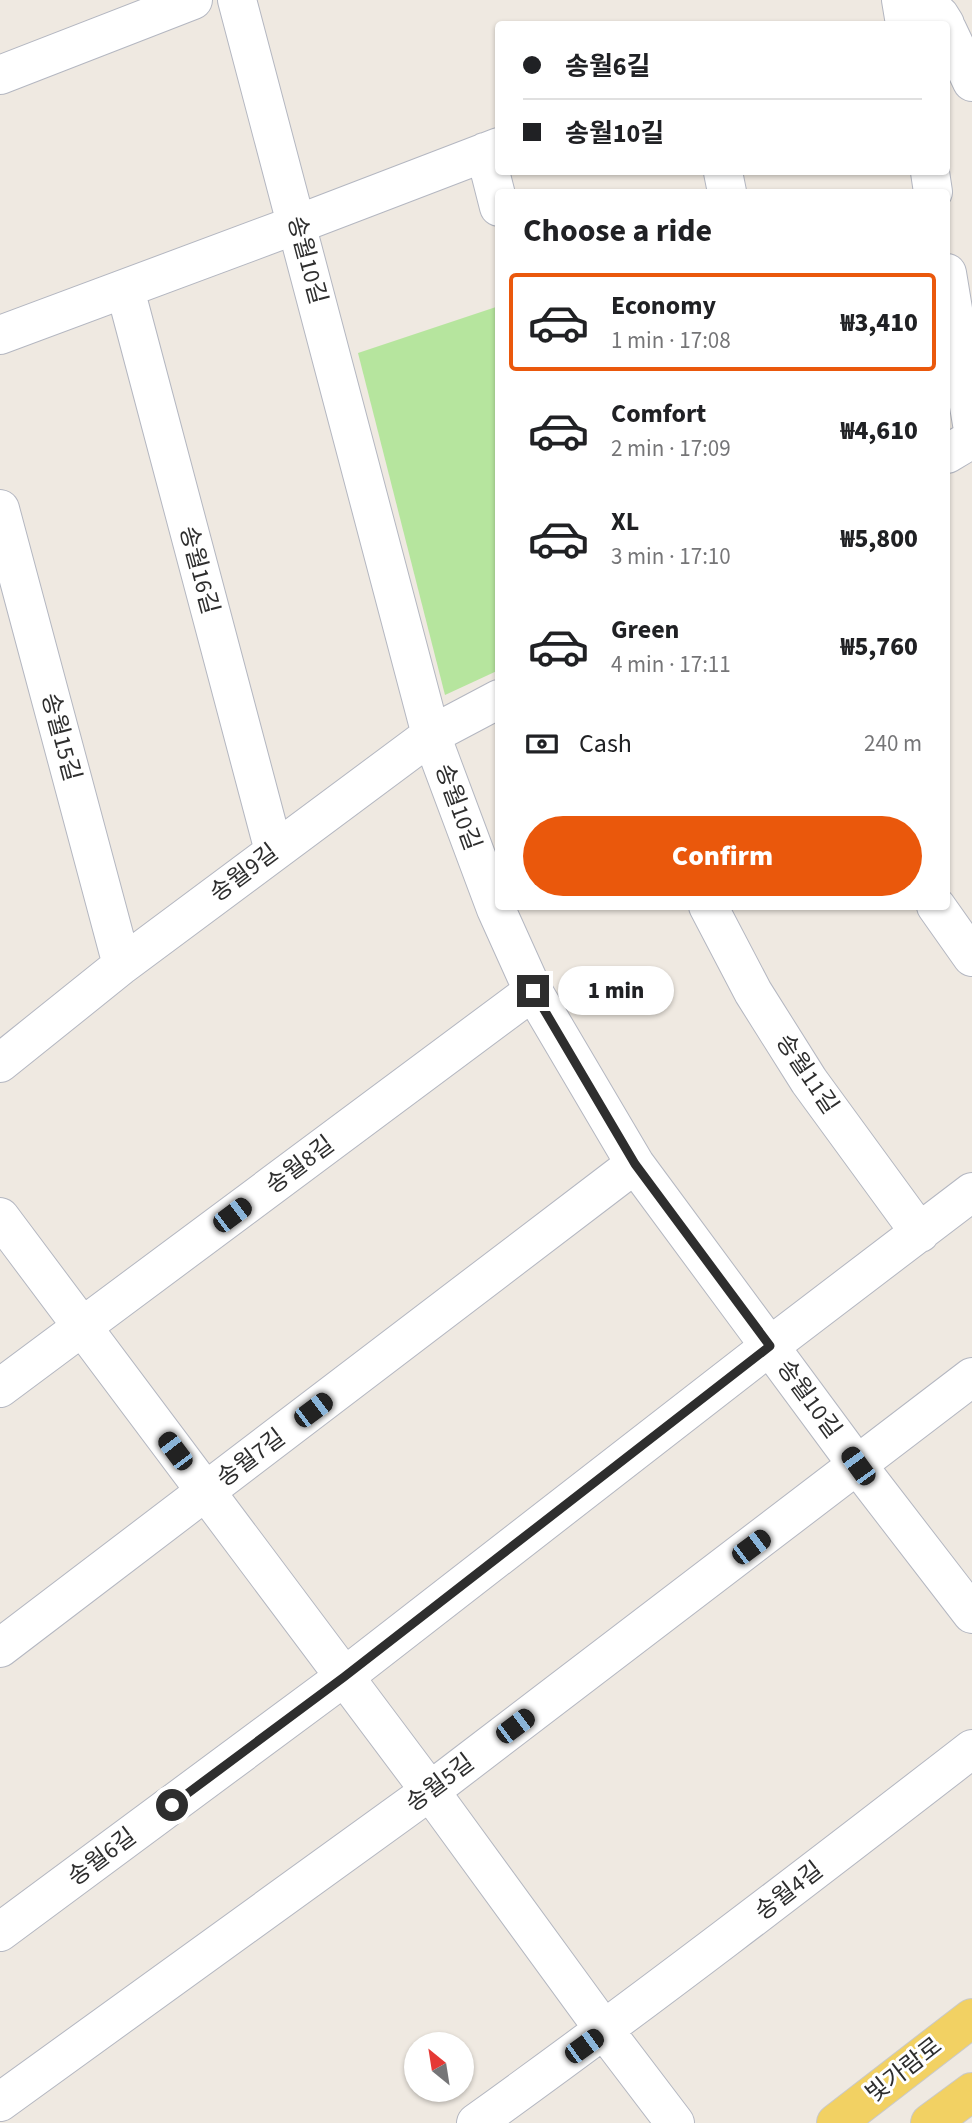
<!DOCTYPE html>
<meta charset="utf-8">
<style>
:root{--surface:#fff;--page:#f6f6f6;--text:#202124;--muted:#757577;--line:#e0e0e0;--accent:#ea580c}
body{margin:0;font-family:"Source Sans 3","Noto Sans KR",sans-serif;background:var(--page);color:var(--text);height:100vh;display:flex;flex-direction:column;font-size:26px;white-space:nowrap}
*{box-sizing:border-box;margin:0}
p{font-size:23px;color:var(--muted)}
.icon{flex:none;width:38px;height:38px;fill:none;stroke:currentColor;stroke-width:2;stroke-linecap:round;stroke-linejoin:round}
.map{position:relative;flex:1;overflow:hidden}
.details{position:absolute;left:495px;top:189px;width:455px;height:721px;display:flex;flex-direction:column;background:var(--surface);border-radius:7px;box-shadow:0 2px 5px #0004}
.details>*{flex:none}
.guide{position:absolute;left:495px;top:21px;width:455px;height:154px;border-radius:7px;box-shadow:0 2px 5px #0004;display:grid;align-content:center;height:154px;padding:0 28px;background:var(--surface)}
.needle{width:46px;rotate:330deg}
.tools{position:absolute;left:404px;top:2032px;display:grid;gap:14px}
.tools a{display:grid;place-items:center;width:70px;height:70px;border-radius:50%;background:var(--surface);box-shadow:0 2px 5px #0004;font-size:35px}
.end{position:absolute;width:32px;height:32px;margin:-16px;border:9px solid #2e2e2e;background:#fff;box-shadow:0 0 0 4px #fff}
.from{border-radius:50%}
.bubble{position:absolute;height:49px;border-radius:24px;background:var(--surface);box-shadow:0 2px 5px #0004;font-size:23px;font-weight:800;line-height:49px;text-align:center}
.car{position:absolute;width:21px;height:42px;margin:-21px -10px;border-radius:9px;box-shadow:0 0 5px 2px #0007;background:linear-gradient(#222 24%,#8ab4d8 0 40%,#222 0 76%,#8ab4d8 0 86%,#222 0)}
.guide b{display:flex;align-items:center;gap:24px;height:66px;font-size:26px}
.guide b+b{border-top:2px solid var(--line)}
.guide i{width:18px;height:18px;background:var(--text)}
ul{padding:0;list-style:none}
li{display:flex;align-items:center;gap:21px;height:98px;margin:0 14px 10px;padding:0 14px;border:4px solid transparent;border-radius:7px}
li div{flex:1}
li b{display:block;font-size:26px}
li em{font-style:normal;font-weight:800}
li.selected{border-color:var(--accent)}
li>.icon{width:63px;height:63px;stroke-width:1.5}
h2{padding:0 28px;font-size:32px;line-height:84px}
.pay{display:flex;align-items:center;gap:18px;height:77px;padding:0 28px;font-size:26px}
.pay p{margin-inline-start:auto}
.cta{display:flex;gap:14px;margin-top:auto;padding:14px 28px}
.cta a{flex:1;height:80px;border-radius:42px;background:var(--accent);color:#fff;font-size:28px;font-weight:800;line-height:80px;text-align:center}
.map>svg:first-child{display:block}
.green{fill:#b6e59e}
.lines{fill:none;stroke-linecap:round;stroke-linejoin:round}
.minor-casing{stroke:#b4b7c1;stroke-width:40}
.major-casing{stroke:#c9c9c9;stroke-width:40}
.minor{stroke:#fff;stroke-width:38}
.major{stroke:#f2d163;stroke-width:38}
.route{stroke:#2e2e2e;stroke-width:9}
.labels{text-anchor:middle;dominant-baseline:central;stroke-width:6;stroke-linejoin:round;paint-order:stroke}
.street-label{font-size:24px;fill:#2e2e2e;stroke:#fff}
</style>
<div class="map">
<svg width="972" height="2123" viewBox="0 0 972 2123">
<rect width="100%" height="100%" fill="#efe9e1"/>
<path class="green" d="M499,306V670L445,695L358,353Z"/>
<g class="lines">
<g class="minor-casing">
<path id="minor" d="M237,0L431,735L496,909L533,991L635,1164L858,1466L972,1614
M901,0L905,24
M924,0L940,16L945,24
M947,29L972,82
M0,75L193,0
M485,152L499,207
M723,172L727,192
M930,172L933,192
M947,273L972,424
M125,289L274,851
M0,335L298,224L499,147
M947,454L972,439
M0,509L122,965
M708,906L753,992L809,1081L920,1233
M936,906L972,957
M0,1063L122,965L431,735L499,699
M0,1217L430,1791L605,2031L675,2123
M0,1388L533,991
M0,1648L635,1164
M0,1932L344,1677L770,1346L972,1192
M0,2102L430,1791L972,1377
M476,2123C644,2002 808,1876 972,1749"/>
</g>
<g class="major-casing">
<path id="major" d="M836,2123L972,2018
M930,2123L972,2092"/>
</g>
<use href="#minor" class="minor"/>
<use href="#major" class="major"/>
</g>
<g class="lines">
<path class="route" d="M172,1805L344,1677L770,1346L635,1164L533,991"/>
</g>
<g class="labels">
<g class="street-label">
<text transform="translate(307 260) rotate(75)">송월10길</text>
<text transform="translate(199 570) rotate(75)">송월16길</text>
<text transform="translate(61 737) rotate(75)">송월15길</text>
<text transform="translate(458 807) rotate(70)">송월10길</text>
<text transform="translate(244 873) rotate(-37)">송월9길</text>
<text transform="translate(807 1074) rotate(56)">송월11길</text>
<text transform="translate(300 1165) rotate(-37)">송월8길</text>
<text transform="translate(809 1399) rotate(54)">송월10길</text>
<text transform="translate(251 1458) rotate(-37)">송월7길</text>
<text transform="translate(440 1783) rotate(-37)">송월5길</text>
<text transform="translate(102 1857) rotate(-37)">송월6길</text>
<text transform="translate(789 1891) rotate(-38)">송월4길</text>
<text transform="translate(904 2070) rotate(-38)">빛가람로</text>
</g>
</g>
</svg>
<div class="tools">
<a><svg class="needle" viewBox="-14 -14 28 28"><path d="M0-13l5 13h-10z" fill="#e53935"/><path d="M0 13l5-13h-10z" fill="#757577"/></svg></a>
</div>
<i class="end from" style="left:172px;top:1805px"></i>
<i class="end" style="left:533px;top:991px"></i>
<div class="bubble" style="left:558px;top:966px;width:116px">1 min</div>
<i class="car" style="left:232px;top:1215px;rotate:53deg"></i>
<i class="car" style="left:313px;top:1410px;rotate:53deg"></i>
<i class="car" style="left:175px;top:1451px;rotate:323deg"></i>
<i class="car" style="left:858px;top:1466px;rotate:324deg"></i>
<i class="car" style="left:751px;top:1547px;rotate:53deg"></i>
<i class="car" style="left:515px;top:1726px;rotate:53deg"></i>
<i class="car" style="left:584px;top:2046px;rotate:54deg"></i>
<div class="guide">
<b><i class="from"></i>송월6길</b>
<b><i></i>송월10길</b>
</div>
<section class="details">
<h2>Choose a ride</h2>
<ul>
<li class="selected"><svg class="icon" aria-label="car" viewBox="0 0 24 24"><path d="M5 17H2v-5l4-1 3-4h7l3 4 3 1v5h-3M9 17h6M6 11h13"/><circle cx="7" cy="17" r="2"/><circle cx="17" cy="17" r="2"/></svg><div><b>Economy</b><p>1 min · 17:08</p></div><em>₩3,410</em></li>
<li><svg class="icon" aria-label="car" viewBox="0 0 24 24"><path d="M5 17H2v-5l4-1 3-4h7l3 4 3 1v5h-3M9 17h6M6 11h13"/><circle cx="7" cy="17" r="2"/><circle cx="17" cy="17" r="2"/></svg><div><b>Comfort</b><p>2 min · 17:09</p></div><em>₩4,610</em></li>
<li><svg class="icon" aria-label="car" viewBox="0 0 24 24"><path d="M5 17H2v-5l4-1 3-4h7l3 4 3 1v5h-3M9 17h6M6 11h13"/><circle cx="7" cy="17" r="2"/><circle cx="17" cy="17" r="2"/></svg><div><b>XL</b><p>3 min · 17:10</p></div><em>₩5,800</em></li>
<li><svg class="icon" aria-label="car" viewBox="0 0 24 24"><path d="M5 17H2v-5l4-1 3-4h7l3 4 3 1v5h-3M9 17h6M6 11h13"/><circle cx="7" cy="17" r="2"/><circle cx="17" cy="17" r="2"/></svg><div><b>Green</b><p>4 min · 17:11</p></div><em>₩5,760</em></li>
</ul>
<div class="pay"><svg class="icon" aria-label="cash" viewBox="0 0 24 24"><path d="M3 7h18v10H3z"/><circle cx="12" cy="12" r="2"/></svg>Cash<p>240 m</p></div>
<div class="cta"><a>Confirm</a></div>
</section>
</div>
